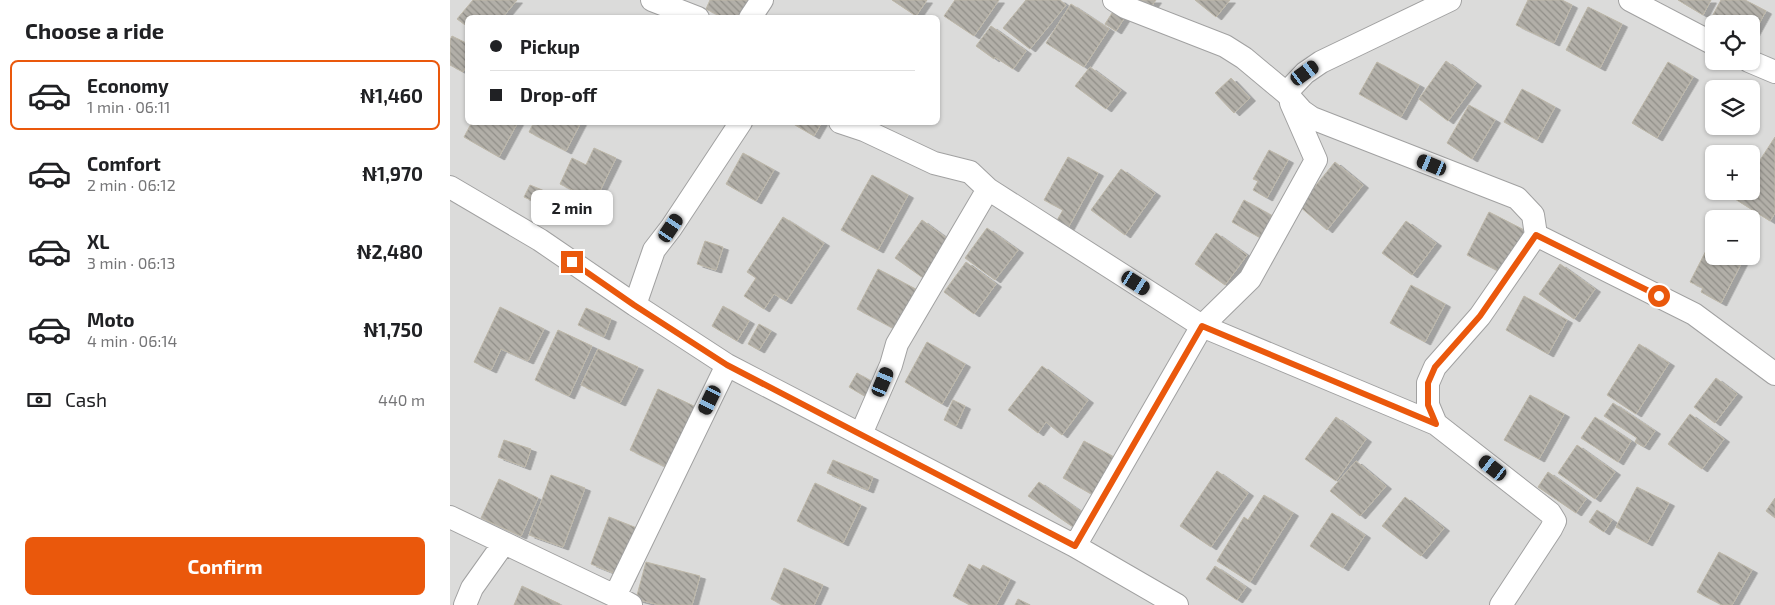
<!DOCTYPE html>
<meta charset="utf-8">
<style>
:root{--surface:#fff;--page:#f6f6f6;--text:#202124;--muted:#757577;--line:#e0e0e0;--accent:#ea580c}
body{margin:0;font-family:"Exo 2",sans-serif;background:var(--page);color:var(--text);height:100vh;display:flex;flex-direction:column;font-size:19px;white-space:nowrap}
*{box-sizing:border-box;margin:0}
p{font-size:16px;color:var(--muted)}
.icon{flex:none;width:28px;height:28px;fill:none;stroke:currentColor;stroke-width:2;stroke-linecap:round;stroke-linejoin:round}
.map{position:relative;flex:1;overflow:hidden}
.side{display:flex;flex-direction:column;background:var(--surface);width:450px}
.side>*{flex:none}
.hud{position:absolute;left:15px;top:15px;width:475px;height:110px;border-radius:8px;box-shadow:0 1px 4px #0004;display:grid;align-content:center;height:110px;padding:0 25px;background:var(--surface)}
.tools{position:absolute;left:1255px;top:15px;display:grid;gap:10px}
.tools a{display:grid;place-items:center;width:55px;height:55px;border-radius:8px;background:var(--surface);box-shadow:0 1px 4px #0004;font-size:25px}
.end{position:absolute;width:22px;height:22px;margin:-11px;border:6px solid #ea580c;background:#fff;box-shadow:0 0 0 2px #fff}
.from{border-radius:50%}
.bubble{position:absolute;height:35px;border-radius:8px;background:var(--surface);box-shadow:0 1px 4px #0004;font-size:16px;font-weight:700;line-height:35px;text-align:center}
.car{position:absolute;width:15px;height:30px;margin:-15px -8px;border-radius:6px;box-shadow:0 0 4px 1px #0007;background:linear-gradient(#222 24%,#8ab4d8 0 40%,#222 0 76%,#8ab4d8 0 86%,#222 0)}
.hud b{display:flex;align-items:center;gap:18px;height:48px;font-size:19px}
.hud b+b{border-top:1px solid var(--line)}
.hud i{width:12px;height:12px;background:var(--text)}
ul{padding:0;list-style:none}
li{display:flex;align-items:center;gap:15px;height:70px;margin:0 10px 8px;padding:0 15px;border:2px solid transparent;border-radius:8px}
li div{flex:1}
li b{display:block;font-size:19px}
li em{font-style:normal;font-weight:700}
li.on{border-color:var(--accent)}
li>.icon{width:45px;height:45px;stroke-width:1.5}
h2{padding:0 25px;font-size:22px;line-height:60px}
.pay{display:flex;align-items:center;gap:12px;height:55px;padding:0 25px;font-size:19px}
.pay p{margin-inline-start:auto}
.action{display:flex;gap:10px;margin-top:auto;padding:10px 25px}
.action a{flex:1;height:58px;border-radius:8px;background:var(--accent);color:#fff;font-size:20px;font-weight:700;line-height:58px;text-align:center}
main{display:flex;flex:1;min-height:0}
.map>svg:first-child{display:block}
.residential{fill:#dbdbda;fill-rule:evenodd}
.building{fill:url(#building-back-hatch);stroke:#bdb7a8;filter:url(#shadow)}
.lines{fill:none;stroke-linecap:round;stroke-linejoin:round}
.minor-casing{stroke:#a1a1a1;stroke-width:24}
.minor{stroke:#fff;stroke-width:22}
.route{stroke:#ea580c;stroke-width:6}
</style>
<main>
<section class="side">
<h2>Choose a ride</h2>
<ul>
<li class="on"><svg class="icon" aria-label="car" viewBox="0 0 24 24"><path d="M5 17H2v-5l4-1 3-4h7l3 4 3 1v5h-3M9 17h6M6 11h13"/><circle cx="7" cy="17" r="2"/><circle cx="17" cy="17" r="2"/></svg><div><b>Economy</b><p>1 min · 06:11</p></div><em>₦1,460</em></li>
<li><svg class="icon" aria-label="car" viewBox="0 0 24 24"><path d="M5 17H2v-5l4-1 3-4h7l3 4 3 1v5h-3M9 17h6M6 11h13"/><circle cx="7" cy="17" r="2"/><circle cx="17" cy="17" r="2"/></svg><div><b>Comfort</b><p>2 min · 06:12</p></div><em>₦1,970</em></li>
<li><svg class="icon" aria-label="car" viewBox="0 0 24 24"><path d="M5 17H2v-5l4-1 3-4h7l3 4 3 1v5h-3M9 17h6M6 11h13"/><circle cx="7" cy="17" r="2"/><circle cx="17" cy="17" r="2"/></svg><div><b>XL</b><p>3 min · 06:13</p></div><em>₦2,480</em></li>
<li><svg class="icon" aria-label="car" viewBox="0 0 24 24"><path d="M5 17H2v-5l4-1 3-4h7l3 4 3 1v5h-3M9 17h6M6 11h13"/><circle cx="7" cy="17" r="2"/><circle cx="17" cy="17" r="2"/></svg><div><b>Moto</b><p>4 min · 06:14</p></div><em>₦1,750</em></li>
</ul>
<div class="pay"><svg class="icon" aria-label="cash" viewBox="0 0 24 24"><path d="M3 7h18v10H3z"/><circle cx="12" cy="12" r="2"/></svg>Cash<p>440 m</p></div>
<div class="action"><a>Confirm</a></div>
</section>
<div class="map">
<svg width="1325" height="605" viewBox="0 0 1325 605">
<defs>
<pattern id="building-back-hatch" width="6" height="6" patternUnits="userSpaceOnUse" patternTransform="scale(1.25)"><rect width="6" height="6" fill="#b2afa8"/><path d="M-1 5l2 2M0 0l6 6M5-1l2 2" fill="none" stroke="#908e88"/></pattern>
<filter id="shadow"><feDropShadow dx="5.5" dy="3" stdDeviation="0" flood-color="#0004"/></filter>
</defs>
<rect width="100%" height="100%" fill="#edece4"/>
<path class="residential" d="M0,0H1325V605H0ZM18,18H488V122H18ZM1264,24H1301V61H1264ZM1264,89H1301V126H1264ZM1264,154H1301V191H1264ZM1264,219H1301V256H1264Z"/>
<path class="building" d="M23,0H67L52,18H18V27L7,19Z
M260,0H301L293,18H274L256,9Z
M442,0H477L466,16Z
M505,0H549L524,36L494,16Z
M576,0H610L616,5L580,49L553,28Z
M689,0H706L701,7Z
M745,0H780L766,17Z
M1078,0H1112L1122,5L1104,43L1066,25Z
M1228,0H1261L1253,15Z
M1271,0H1295L1316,11L1301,38V24H1264V25L1259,22Z
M621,4L659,29L634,67L596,43Z
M1138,7L1172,24L1150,68L1116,50Z
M664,10L675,17L666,31L655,24Z
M541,26L576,51L563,69L545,57L544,59L526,46Z
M2,36L18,44V63L13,72L0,65V40Z
M996,61L1026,83L998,121L969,99Z
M927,62L969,85L951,117L909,94Z
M1218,62L1243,77L1207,138L1182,123Z
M640,67L671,90L656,109L625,86Z
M781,78L800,98L784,113L765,93Z
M1072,89L1105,107L1087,140L1054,122Z
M1019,105L1045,120L1022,159L997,143Z
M22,122H68L49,157L14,137Z
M84,122H131L116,151L79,132Z
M340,122H372L364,136Z
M1325,137V213L1320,221L1285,199L1290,191H1301V174Z
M144,148L166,158L145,201L110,184L122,158L136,165Z
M819,150L838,160L817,198L803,190L808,181L803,179Z
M293,153L324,170L306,201L276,184Z
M618,157L648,173L618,228L606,222L613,210L594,200Z
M885,162L913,185L877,230L849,206Z
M671,169L705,193L675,235L641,210Z
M422,175L458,195L428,250L391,230Z
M80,185L97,192L92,205L74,197Z
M794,200L828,219L816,241L782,222Z
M1039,212L1076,231L1054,274L1017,255Z
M333,217L374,243L336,301L324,294L314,309L294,296L306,278L297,272Z
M472,220L503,243L476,280L445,258Z
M956,221L986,243L962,275L932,253Z
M537,228L568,250L545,280L515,258Z
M766,233L797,255L775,285L745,264Z
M1263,237L1264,256H1295L1271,303L1251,292L1253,288L1240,282Z
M255,241L273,247L266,270L247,264Z
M516,262L546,284L524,314L494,292Z
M1110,264L1145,289L1124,319L1089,294Z
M428,269L471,292L450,332L407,309Z
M961,285L995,304L975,342L940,323Z
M1074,296L1117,320L1098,354L1056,330Z
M273,306L299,321L287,341L262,326Z
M50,307L94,329L78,361L51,349L41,370L24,362Z
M136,308L161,319L154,337L128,325Z
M309,324L321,331L309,350L298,344Z
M108,330L142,346L119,396L85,380Z
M477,342L515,364L492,404L455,382Z
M1189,344L1219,363L1186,414L1157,395Z
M148,349L188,367L170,403L131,385Z
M592,366L638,400L612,435L596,422L588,433L558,410Z
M407,373L426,384L418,398L399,387Z
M1266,378L1287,394L1265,423L1244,407Z
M208,389L248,408L220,469L180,450Z
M1080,395L1114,414L1089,459L1054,440Z
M503,400L515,406L506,426L494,420Z
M1163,403L1205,431L1194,447L1185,442L1187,438L1154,416Z
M1240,414L1274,439L1252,469L1218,444Z
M886,417L916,439L886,481L855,459Z
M1145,417L1181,441L1168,462L1131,438Z
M54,440L81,449L75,467L48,457Z
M634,441L664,457L643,495L613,478Z
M1127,445L1165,472L1145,499L1108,473Z
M383,460L423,477L418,490L377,473Z
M906,461L936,486L910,516L880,491Z
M767,471L798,493L761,547L730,526Z
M1098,472L1136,499L1126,513L1088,487Z
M101,475L135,488L113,547L79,535Z
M49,479L88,498L71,536L31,518Z
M589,482L633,513L623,527L578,496Z
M365,483L411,505L393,543L347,521Z
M1187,487L1219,503L1197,543L1166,527Z
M814,495L843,513L800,582L767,561L794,517L798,520Z
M955,497L994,528L971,556L932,526Z
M1325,498V518L1316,511Z
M1147,510L1162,520L1154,532L1139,522Z
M882,513L915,535L893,568L860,546Z
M159,517L197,532L179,579L141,564Z
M1269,552L1302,570L1282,605H1272L1247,592Z
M196,562L250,576L242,605H210L186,599Z
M519,564L530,570L533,565L560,579L546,605H520L503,596Z
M765,566L796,587L787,600L756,579Z
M334,568L373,585L364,605H333L321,599Z
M72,586L110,604V605H64Z
M568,599L580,605H565Z"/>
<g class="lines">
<g class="minor-casing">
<path id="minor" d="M202,0L248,18
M664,0L675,7L775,46L794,58L836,93L852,111L862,118L1067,198L1083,215L1086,235L1244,314L1325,374
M1180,0L1264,44
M300,18L312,0
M1299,61L1325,72
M836,93L855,73L871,62L1000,0
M390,122L414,130L484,163L520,172L538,189L752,326L986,424
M0,187L90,240L185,305L277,365L625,546L727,605
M185,305L204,250L221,228L291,122
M411,434L441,365L447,344L538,189
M0,517L165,596L181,605
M625,546L752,326L800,279L866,160L841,103
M165,596L277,365
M15,605L22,588L54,543
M1051,605L1101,529L1105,521L1100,513L986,424L978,405V383L985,367L1030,316L1086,235"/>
</g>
<use href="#minor" class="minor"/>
</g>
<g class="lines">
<path class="route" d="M122,262L184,305L277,365L625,546L752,326L986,424L978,405V383L985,367L1030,316L1086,235L1209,296"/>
</g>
</svg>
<div class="tools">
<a><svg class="icon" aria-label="locate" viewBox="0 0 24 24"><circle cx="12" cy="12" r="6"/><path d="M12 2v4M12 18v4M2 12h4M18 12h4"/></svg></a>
<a><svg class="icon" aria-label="layers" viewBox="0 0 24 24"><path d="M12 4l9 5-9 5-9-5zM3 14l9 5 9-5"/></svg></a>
<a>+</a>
<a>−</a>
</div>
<i class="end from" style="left:1209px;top:296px"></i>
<i class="end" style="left:122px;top:262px"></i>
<div class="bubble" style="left:81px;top:190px;width:82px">2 min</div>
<i class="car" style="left:855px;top:73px;rotate:54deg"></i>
<i class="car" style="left:982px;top:165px;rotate:292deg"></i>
<i class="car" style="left:221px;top:228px;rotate:34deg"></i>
<i class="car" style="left:686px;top:283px;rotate:123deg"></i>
<i class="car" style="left:433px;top:382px;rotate:23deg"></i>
<i class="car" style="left:260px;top:400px;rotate:206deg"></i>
<i class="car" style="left:1043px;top:468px;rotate:308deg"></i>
<div class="hud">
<b><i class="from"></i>Pickup</b>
<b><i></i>Drop-off</b>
</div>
</div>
</main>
